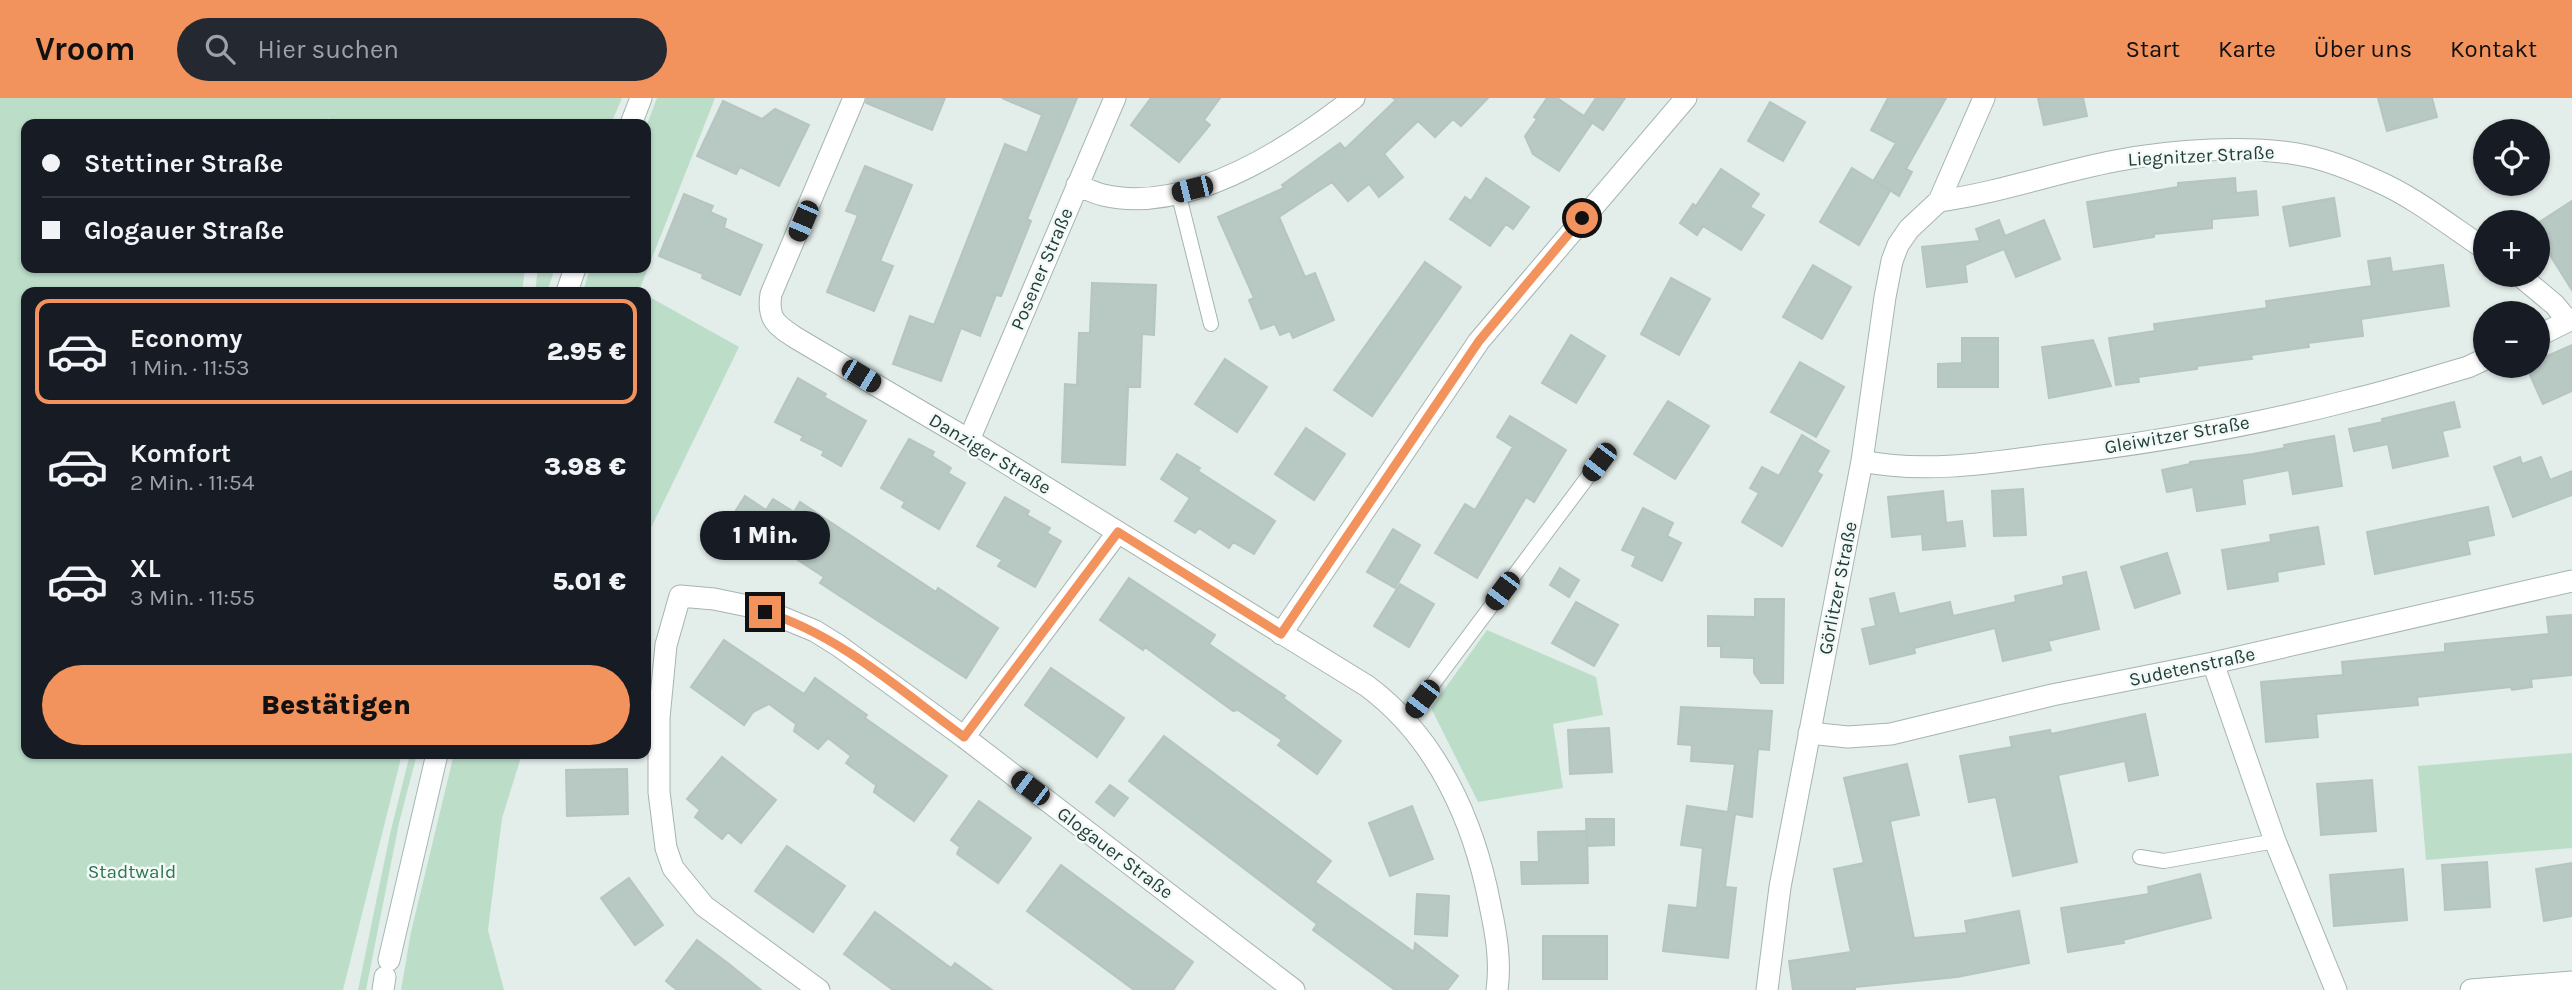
<!DOCTYPE html>
<html lang="de">
<meta charset="utf-8">
<style>
:root{--surface:#171b24;--page:#242831;--text:#f1f3f6;--muted:#9ea1a6;--line:#363941;--accent:#f2925c}
body{margin:0;font-family:Karla,sans-serif;background:var(--page);color:var(--text);height:100vh;display:flex;flex-direction:column;font-size:26px;white-space:nowrap}
*{box-sizing:border-box;margin:0}
p{font-size:23px;color:var(--muted)}
.icon{flex:none;width:38px;height:38px;fill:none;stroke:currentColor;stroke-width:2;stroke-linecap:round;stroke-linejoin:round}
.map{position:relative;flex:1;overflow:hidden}
.details{position:absolute;left:21px;top:189px;width:630px;height:472px;display:flex;flex-direction:column;background:var(--surface);border-radius:14px;box-shadow:0 2px 5px #0004}
.details>*{flex:none}
.guide{position:absolute;left:21px;top:21px;width:630px;height:154px;border-radius:14px;box-shadow:0 2px 5px #0004;display:grid;align-content:center;height:154px;padding:0 21px;background:var(--surface)}
.tools{position:absolute;left:2473px;top:21px;display:grid;gap:14px}
.tools a{display:grid;place-items:center;width:77px;height:77px;border-radius:50%;background:var(--surface);box-shadow:0 2px 5px #0004;font-size:35px}
.end{position:absolute;width:32px;height:32px;margin:-16px;border:9px solid #f2925c;background:#111;box-shadow:0 0 0 4px #111}
.from{border-radius:50%}
.bubble{position:absolute;height:49px;border-radius:24px;background:var(--surface);box-shadow:0 2px 5px #0004;font-size:23px;font-weight:800;line-height:49px;text-align:center}
.car{position:absolute;width:21px;height:42px;margin:-21px -10px;border-radius:9px;box-shadow:0 0 5px 2px #0007;background:linear-gradient(#222 24%,#8ab4d8 0 40%,#222 0 76%,#8ab4d8 0 86%,#222 0)}
.guide b{display:flex;align-items:center;gap:24px;height:66px;font-size:26px}
.guide b+b{border-top:2px solid var(--line)}
.guide i{width:18px;height:18px;background:var(--text)}
ul{padding:12px 0 0;list-style:none}
li{display:flex;align-items:center;gap:21px;height:105px;margin:0 14px 10px;padding:0 7px;border:4px solid transparent;border-radius:14px}
li div{flex:1}
li b{display:block;font-size:26px}
li em{font-style:normal;font-weight:800}
li.current{border-color:var(--accent)}
li>.icon{width:63px;height:63px;stroke-width:1.5}
.action{display:flex;gap:14px;margin-top:auto;padding:14px 21px}
.action a{flex:1;height:80px;border-radius:42px;background:var(--accent);color:#111;font-size:28px;font-weight:800;line-height:80px;text-align:center}
header{display:flex;align-items:center;gap:42px;box-sizing:border-box;height:98px;padding:0 35px;background:var(--accent);color:#111}
header strong{font-size:33px}
nav{display:flex;gap:38px;margin-inline-start:auto;font-size:24px}
.search{width:490px;height:63px;background:var(--page);display:flex;align-items:center;gap:18px;box-sizing:border-box;padding:0 24px;border-radius:38px;color:var(--muted);font-size:26px}
.map>svg:first-child{display:block}
.green{fill:#bcdec9}
.building{fill:#b8c8c3;stroke:#b5c6c1;stroke-width:2}
.lines{fill:none;stroke-linecap:round;stroke-linejoin:round}
.lane-casing{stroke:#a5b5b1;stroke-width:16}
.street-casing{stroke:#a5b5b1;stroke-width:23}
.secondary-casing{stroke:#a1b8b3;stroke-width:23}
.lane{stroke:#fff;stroke-width:14}
.street{stroke:#fff;stroke-width:21}
.secondary{stroke:#fff;stroke-width:21}
.route{stroke:#f2925c;stroke-width:9}
.labels{text-anchor:middle;dominant-baseline:central;stroke-width:5;stroke-linejoin:round;paint-order:stroke}
.street-label{font-size:19px;fill:#223e3a;stroke:#f3f9f7}
.park-label{font-size:19px;fill:#2c7551;stroke:#f3f9f7}
</style>
<header>
<strong>Vroom</strong>
<div class="search"><svg class="icon" aria-label="search" viewBox="0 0 24 24"><circle cx="10" cy="10" r="6"/><path d="M15 15l6 6"/></svg>Hier suchen</div>
<nav><a>Start</a><a>Karte</a><a>Über uns</a><a>Kontakt</a></nav>
</header>
<div class="map">
<svg width="2572" height="892" viewBox="0 0 2572 892">
<rect width="100%" height="100%" fill="#e3ede9"/>
<path class="green" d="M0,0H622L611,26H339L326,19L334,26H26V170H525L522,194H26V656H402L343,892H0Z
M657,0H715L639,193L641,194H583L590,170H646V29Z
M538,170H555L547,194H535Z
M646,197L739,249L646,440Z
M1487,532L1596,579L1603,617L1553,626L1563,690L1478,704L1431,610Z
M2572,655V750L2426,762L2418,668Z
M410,656H417L399,725L366,892H358L390,736Z
M454,656H522L502,720L488,832L504,892H401L411,834Z"/>
<path class="building" d="M867,0H945L932,32L866,5Z
M1002,0H1077L1027,121L1031,123L1001,198L996,197L980,238L961,230L941,283L893,266L910,218L934,227L1005,46L1027,55L1042,17Z
M1151,0H1220L1204,22L1210,27L1179,64L1131,27Z
M1393,0H1488L1461,28L1453,21L1435,39L1418,23L1384,56L1403,79L1379,99L1369,86L1348,103L1332,84L1279,119L1305,179L1315,175L1334,222L1293,240L1290,233L1280,237L1275,226L1261,231L1249,202L1254,200L1218,119L1284,90L1282,87L1340,45L1345,51L1396,2Z
M1547,0H1557L1584,18L1596,0H1625L1603,32L1587,21L1592,25L1559,73L1533,56L1525,38L1537,21L1534,19Z
M1888,0H1946L1906,71L1912,74L1899,98L1874,82L1896,45L1871,32Z
M2038,0H2083L2087,18L2044,27Z
M2378,0H2432L2437,19L2387,33Z
M723,3L762,21L775,11L809,27L779,88L740,69L736,76L697,58Z
M1770,4L1805,24L1783,63L1748,43Z
M865,68L912,87L880,163L893,168L874,213L827,194L858,117L846,113Z
M1852,70L1890,93L1859,147L1820,124Z
M1721,71L1759,96L1750,109L1764,117L1741,152L1703,128L1697,137L1680,125L1693,106L1696,108Z
M1486,80L1529,109L1513,131L1506,126L1490,148L1450,121L1465,99L1471,103Z
M2235,80L2236,95L2256,93L2258,117L2212,121V130L2154,136V139L2094,149L2087,104L2178,89V85Z
M684,96L713,108L710,114L726,121L724,130L762,147L740,197L702,180L703,176L659,158Z
M2334,100L2340,138L2290,148L2283,109Z
M2572,103V192L2538,138V125Z
M1999,122L2005,138L2044,122L2060,161L2016,179L2004,151L1965,167L1967,184L1927,189L1922,149L1980,143L1976,131Z
M2390,160L2392,174L2443,167L2449,208L2361,221L2363,238L2308,245L2309,249L2251,257L2252,261L2197,268V271L2138,279L2139,284L2116,287L2109,240L2155,233L2154,226L2267,210L2266,203L2372,188L2368,163Z
M1425,164L1461,189L1372,318L1334,292Z
M1813,167L1851,189L1822,241L1783,219Z
M1671,180L1710,201L1679,257L1641,236Z
M1092,185L1156,187L1154,237L1142,236L1140,289H1128L1125,367L1062,364L1065,286L1077,287L1079,235H1090Z
M1571,237L1605,258L1576,305L1542,285Z
M1962,240H1998V289H1938V266L1962,265Z
M2093,242L2111,288L2049,300L2042,249Z
M2572,247V293L2543,306L2526,268H2538V262Z
M1225,261L1267,289L1237,334L1195,306Z
M1800,264L1844,289L1816,339L1771,314Z
M798,280L826,296L824,299L866,323L841,368L822,357L824,353L801,342L803,338L775,324Z
M1668,303L1709,328L1675,381L1634,356Z
M2454,304L2460,329L2442,333L2448,358L2393,370L2388,346L2354,353L2349,331L2383,324L2382,321Z
M1510,318L1566,352L1534,404L1526,399L1477,480L1435,455L1465,406L1475,412L1513,349L1497,339Z
M1306,330L1345,356L1314,402L1275,376Z
M1802,337L1829,353L1817,374L1822,377L1782,448L1742,424L1759,395L1750,390L1762,369L1779,378Z
M2334,338L2342,388L2293,396L2289,372L2242,381L2245,406L2197,413L2193,389L2167,394L2162,372L2190,366V364L2253,356L2285,350L2284,347Z
M909,341L934,354L932,358L951,370L948,375L965,385L939,431L902,409L905,404L881,390Z
M1177,356L1200,370L1198,373L1275,423L1254,456L1233,444L1229,450L1199,430L1195,435L1175,423L1190,400L1161,381Z
M2520,359L2522,366L2541,359L2550,382L2572,373V397L2513,419L2494,369Z
M2023,391L2026,437L1994,438L1992,393Z
M1943,393L1946,425L1962,423L1965,448L1923,452L1922,436L1892,439L1888,399Z
M745,398L766,412L773,401L794,414L800,404L936,494L938,490L998,530L966,580L820,485L824,479L773,446L768,455L747,441L742,449L721,436Z
M1005,399L1029,413L1027,417L1050,430L1047,435L1061,443L1035,489L998,468L1002,462L977,448Z
M2488,409L2494,437L2467,443L2470,456L2375,476L2367,434Z
M1643,410L1673,425L1667,438L1681,445L1662,483L1632,468L1636,458L1622,452Z
M2318,429L2324,466L2277,474L2278,483L2228,491L2222,452L2271,444L2270,437Z
M1393,431L1420,447L1395,490L1367,474Z
M2167,455L2180,495L2135,510L2121,469Z
M1560,470L1579,482L1569,499L1550,487Z
M2086,474L2099,531L2048,543L2051,552L2003,563L1995,530L1914,550L1915,555L1870,566L1862,531L1876,528L1870,501L1894,495L1899,516L1950,504L1953,518L2016,504L2015,498L2064,487L2063,479Z
M1129,480L1215,537L1209,546L1285,598L1283,600L1341,643L1317,676L1278,647L1282,642L1238,612L1233,613L1145,549L1143,552L1100,522Z
M1400,486L1434,506L1409,549L1374,528Z
M1755,501H1784L1783,585H1761L1754,575V560L1721,559V548H1708V518L1755,519Z
M1576,504L1618,527L1594,568L1552,545Z
M2572,517V577L2531,581L2532,589L2512,592L2511,589L2417,599L2418,607L2316,616L2318,639L2266,644L2261,584L2343,577L2342,564L2445,554V546L2549,536L2547,519Z
M724,542L804,596L815,580L867,617L865,620L947,678L914,723L874,694L876,687L846,665L851,658L828,640L818,651L794,633L796,626L769,606L753,614L744,627L691,589Z
M1051,570L1124,620L1097,659L1025,607Z
M1681,609L1772,613L1769,652L1758,651L1752,719L1735,716L1725,789L1736,790L1728,860L1663,853L1669,807L1697,810L1703,750L1681,747L1687,708L1728,714L1735,666L1691,663L1692,647L1678,646Z
M2145,616L2158,677L2129,683L2125,663L2058,677L2077,764L2013,778L1996,699L1969,704L1960,658L2012,649L2010,639L2050,632L2051,636Z
M1609,630L1612,674L1570,676L1568,632Z
M1164,638L1331,763L1315,784L1414,854L1415,845L1458,878L1447,892H1395L1313,832L1317,826L1129,683Z
M722,659L776,702L741,745L728,734L722,741L695,719L700,712L687,701Z
M1907,666L1919,717L1890,723L1914,840L1967,835L1965,823L2019,813L2029,865L1957,879L1855,889V892H1793L1789,863L1851,854L1834,771L1864,765L1844,680Z
M627,671L628,716L567,718L566,672Z
M2372,682L2376,733L2321,737L2317,686Z
M1110,687L1128,700L1114,718L1096,704Z
M979,703L1031,740L998,785L957,756L960,749L951,742Z
M1412,708L1433,761L1390,778L1369,725Z
M1586,721H1614V747L1587,748Z
M1587,733L1588,785L1522,786L1521,764H1539L1538,734Z
M787,748L845,788L813,834L755,793Z
M2487,764L2490,809L2445,812L2442,767Z
M2572,765V818L2544,823L2536,771Z
M1061,767L1193,864L1173,892H1134L1027,813Z
M2403,771L2407,822L2334,828L2330,777Z
M2200,776L2211,820L2123,842L2124,845L2068,854L2061,810L2149,796L2148,789Z
M629,780L663,827L635,847L601,800Z
M1417,796L1449,798L1447,838L1415,836Z
M875,814L951,870L955,865L992,892H893L844,856Z
M1543,838H1607V881H1543Z
M697,842L729,866L761,892H677L666,883Z"/>
<g class="lines">
<g class="lane-casing">
<path id="lane" d="M1178,94L1211,226
M1406,622L1599,364
M2140,759L2164,763L2275,743"/>
</g>
<g class="street-casing">
<path id="street" d="M854,0L771,196C767,221 776,227 796,240L969,342L1367,588C1437,640 1474,723 1490,807C1496,835 1501,863 1497,892
M1077,87C1085,90 1094,95 1103,97C1188,117 1290,50 1354,0
M1939,103C1999,95 2056,74 2115,63C2170,52 2252,46 2307,58C2331,63 2355,73 2377,83C2416,100 2450,128 2485,151
M2519,177L2555,207L2568,223
M2538,238L2572,221
M969,342L1115,0
M1862,363C1921,375 1983,366 2042,358C2147,346 2253,328 2355,301C2393,292 2430,280 2468,269L2485,261
M1281,536L1479,243L1686,0
M2213,565L2275,743L2336,892
M1809,635L1848,639L1891,636L2052,597L2213,565L2572,483
M964,639L1118,434
M819,892L704,808L673,770L666,750L659,694V620L666,547L680,498L714,501L748,508L781,519L815,533L839,548L964,639L1294,892
M1767,892L1780,789L1862,363L1885,199L1892,163L1898,147L1909,131L1939,103L1984,0
M2471,892L2572,884"/>
</g>
<g class="secondary-casing">
<path id="secondary" d="M631,26L641,0
M567,194L575,170
M389,862L437,656
M383,892L385,879"/>
</g>
<use href="#lane" class="lane"/>
<use href="#street" class="street"/>
<use href="#secondary" class="secondary"/>
</g>
<g class="lines">
<path class="route" d="M765,514C840,537 901,593 964,639L1118,434L1281,536L1479,243L1582,120"/>
</g>
<g class="labels">
<g class="street-label">
<text transform="translate(2201 58) rotate(-3)">Liegnitzer Straße</text>
<text transform="translate(1042 171) rotate(-67)">Posener Straße</text>
<text transform="translate(2177 337) rotate(-10)">Gleiwitzer Straße</text>
<text transform="translate(990 356) rotate(31)">Danziger Straße</text>
<text transform="translate(1838 490) rotate(-79)">Görlitzer Straße</text>
<text transform="translate(2192 569) rotate(-12)">Sudetenstraße</text>
<text transform="translate(1115 755) rotate(37)">Glogauer Straße</text>
</g>
<g class="park-label">
<text x="132" y="774">Stadtwald</text>
</g>
</g>
</svg>
<div class="tools">
<a><svg class="icon" aria-label="locate" viewBox="0 0 24 24"><circle cx="12" cy="12" r="6"/><path d="M12 2v4M12 18v4M2 12h4M18 12h4"/></svg></a>
<a>+</a>
<a>−</a>
</div>
<i class="end from" style="left:1582px;top:120px"></i>
<i class="end" style="left:765px;top:514px"></i>
<div class="bubble" style="left:700px;top:413px;width:130px">1 Min.</div>
<i class="car" style="left:1192px;top:91px;rotate:256deg"></i>
<i class="car" style="left:803px;top:123px;rotate:203deg"></i>
<i class="car" style="left:861px;top:278px;rotate:121deg"></i>
<i class="car" style="left:1599px;top:364px;rotate:217deg"></i>
<i class="car" style="left:1502px;top:493px;rotate:217deg"></i>
<i class="car" style="left:1422px;top:601px;rotate:217deg"></i>
<i class="car" style="left:1030px;top:690px;rotate:307deg"></i>
<div class="guide">
<b><i class="from"></i>Stettiner Straße</b>
<b><i></i>Glogauer Straße</b>
</div>
<section class="details">
<ul>
<li class="current"><svg class="icon" aria-label="car" viewBox="0 0 24 24"><path d="M5 17H2v-5l4-1 3-4h7l3 4 3 1v5h-3M9 17h6M6 11h13"/><circle cx="7" cy="17" r="2"/><circle cx="17" cy="17" r="2"/></svg><div><b>Economy</b><p>1 Min. · 11:53</p></div><em>2.95 €</em></li>
<li><svg class="icon" aria-label="car" viewBox="0 0 24 24"><path d="M5 17H2v-5l4-1 3-4h7l3 4 3 1v5h-3M9 17h6M6 11h13"/><circle cx="7" cy="17" r="2"/><circle cx="17" cy="17" r="2"/></svg><div><b>Komfort</b><p>2 Min. · 11:54</p></div><em>3.98 €</em></li>
<li><svg class="icon" aria-label="car" viewBox="0 0 24 24"><path d="M5 17H2v-5l4-1 3-4h7l3 4 3 1v5h-3M9 17h6M6 11h13"/><circle cx="7" cy="17" r="2"/><circle cx="17" cy="17" r="2"/></svg><div><b>XL</b><p>3 Min. · 11:55</p></div><em>5.01 €</em></li>
</ul>
<div class="action"><a>Bestätigen</a></div>
</section>
</div>
